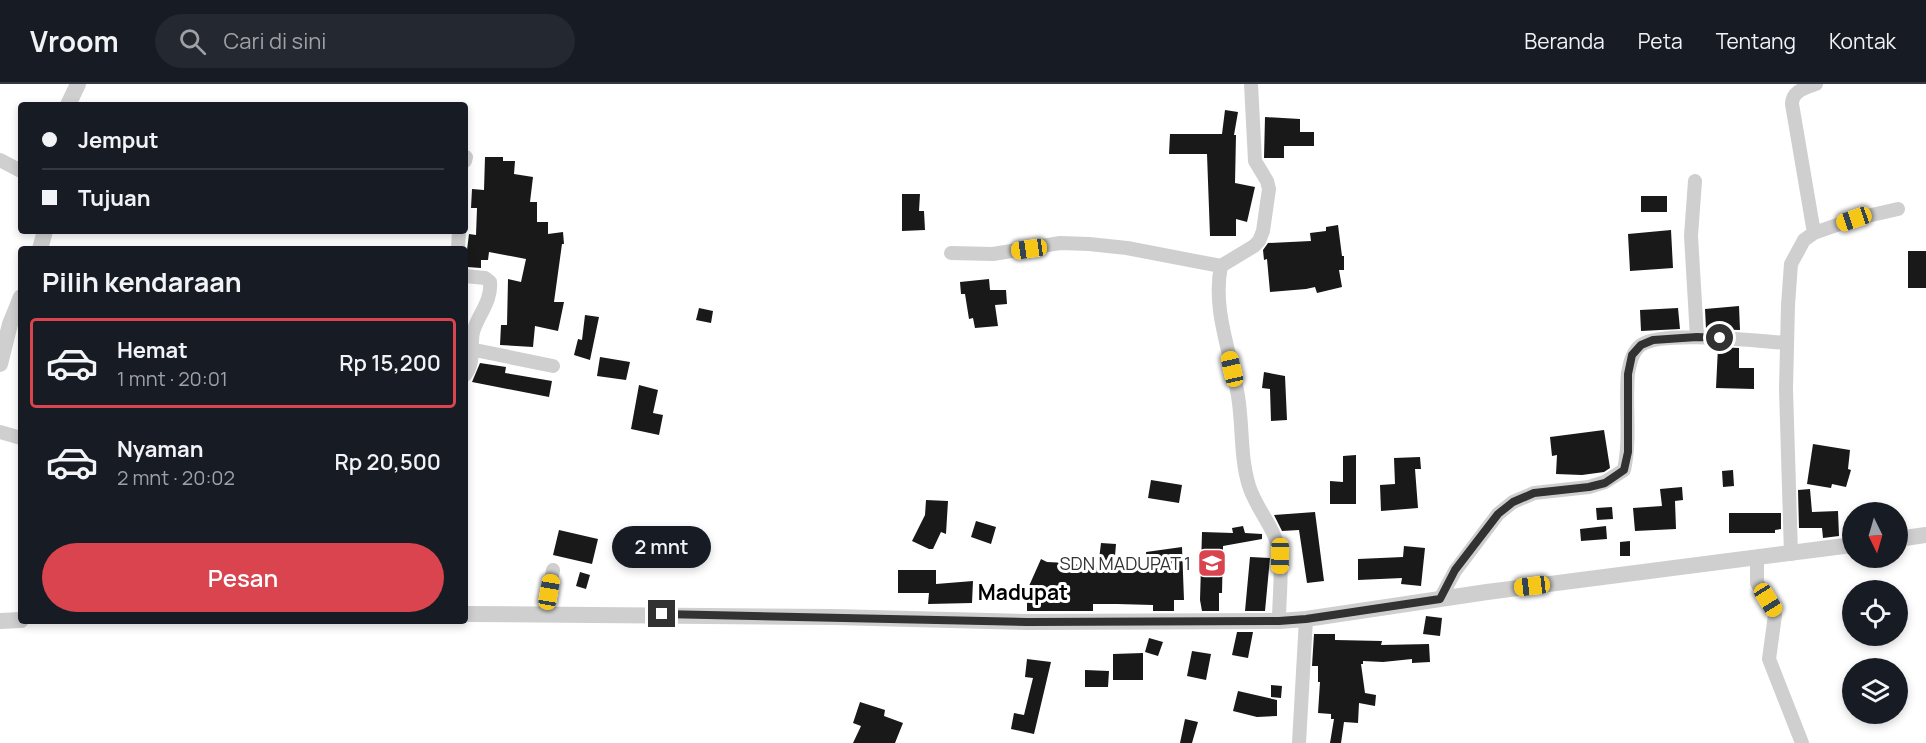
<!DOCTYPE html>
<html lang="id">
<meta charset="utf-8">
<style>
:root{--surface:#171b24;--page:#242831;--text:#f1f3f6;--muted:#9ea1a6;--line:#363941;--accent:#d9444e}
body{margin:0;font-family:Manrope,sans-serif;background:var(--page);color:var(--text);height:100vh;display:flex;flex-direction:column;font-size:22px;white-space:nowrap}
*{box-sizing:border-box;margin:0}
p{font-size:20px;color:var(--muted)}
.icon{flex:none;width:33px;height:33px;fill:none;stroke:currentColor;stroke-width:2;stroke-linecap:round;stroke-linejoin:round}
.map{position:relative;flex:1;overflow:hidden}
.panel{position:absolute;left:18px;top:162px;width:450px;height:378px;display:flex;flex-direction:column;background:var(--surface);border-radius:6px;box-shadow:0 3px 9px #0003}
.panel>*{flex:none}
.guide{position:absolute;left:18px;top:18px;width:450px;height:132px;border-radius:6px;box-shadow:0 3px 9px #0003;display:grid;align-content:center;height:132px;padding:0 24px;background:var(--surface)}
.needle{width:39px;rotate:175deg}
.controls{position:absolute;left:1842px;top:418px;display:grid;gap:12px}
.controls a{display:grid;place-items:center;width:66px;height:66px;border-radius:50%;background:var(--surface);box-shadow:0 3px 9px #0003;font-size:30px}
.end{position:absolute;width:27px;height:27px;margin:-14px;border:8px solid #323232;background:#fff;box-shadow:0 0 0 3px #fff}
.from{border-radius:50%}
.bubble{position:absolute;height:42px;border-radius:21px;background:var(--surface);box-shadow:0 3px 9px #0003;font-size:20px;font-weight:600;line-height:42px;text-align:center}
.car{position:absolute;width:18px;height:36px;margin:-18px -9px;border-radius:8px;box-shadow:0 0 4px 2px #0007;background:linear-gradient(#f5c518 24%,#345 0 40%,#f5c518 0 76%,#345 0 86%,#f5c518 0)}
.guide b{display:flex;align-items:center;gap:21px;height:57px;font-size:22px}
.guide b+b{border-top:2px solid var(--line)}
.guide i{width:15px;height:15px;background:var(--text)}
ul{padding:0;list-style:none}
li{display:flex;align-items:center;gap:18px;height:90px;margin:0 12px 9px;padding:0 12px;border:3px solid transparent;border-radius:6px}
li div{flex:1}
li b{display:block;font-size:22px}
li em{font-style:normal;font-weight:600}
li.current{border-color:var(--accent)}
li>.icon{width:54px;height:54px;stroke-width:1.5}
h2{padding:0 24px;font-size:27px;line-height:72px}
.action{display:flex;gap:12px;margin-top:auto;padding:12px 24px}
.action a{flex:1;height:69px;border-radius:36px;background:var(--accent);color:#fff;font-size:24px;font-weight:600;line-height:69px;text-align:center}
header{display:flex;align-items:center;gap:36px;box-sizing:border-box;height:84px;padding:0 30px;background:var(--surface);border-bottom:2px solid var(--line)}
header strong{font-size:28px}
nav{display:flex;gap:33px;margin-inline-start:auto;font-size:21px}
.search{width:420px;height:54px;background:var(--page);display:flex;align-items:center;gap:15px;box-sizing:border-box;padding:0 21px;border-radius:33px;color:var(--muted);font-size:22px}
.map>svg:first-child{display:block}
.building{fill:#191919}
.lines{fill:none;stroke-linecap:round;stroke-linejoin:round}
.minor{stroke:#cfcfcf;stroke-width:14}
.tertiary{stroke:#cfcfcf;stroke-width:16}
.route{stroke:#323232;stroke-width:8}
.labels{text-anchor:middle;dominant-baseline:central;stroke-width:6;stroke-linejoin:round;paint-order:stroke}
.poi-label{font-size:18px;fill:#323232;stroke:#fff;text-anchor:end}
.quarter-label{font-size:21px;font-weight:bold;fill:#000;stroke:#fff}
</style>
<header>
<strong>Vroom</strong>
<div class="search"><svg class="icon" aria-label="search" viewBox="0 0 24 24"><circle cx="10" cy="10" r="6"/><path d="M15 15l6 6"/></svg>Cari di sini</div>
<nav><a>Beranda</a><a>Peta</a><a>Tentang</a><a>Kontak</a></nav>
</header>
<div class="map">
<svg width="1926" height="659" viewBox="0 0 1926 659">
<rect width="100%" height="100%" fill="#fff"/>
<path class="building" d="M1225,26L1238,28L1234,51H1236L1235,99L1255,103L1247,138L1236,135V152H1210L1207,70H1169L1170,50H1222Z
M1265,33L1300,35V48H1314V62H1284V74H1264Z
M485,73H503V77H515L514,90L533,93L530,118H537V138H548V150L563,148L564,160H562L554,218H564L558,247L535,242L533,263L500,261L501,241H507L508,195L521,198L526,175L489,168L488,176H481V184L467,183V174H466L469,150L476,151L477,124H471L472,105L484,106Z
M902,110H920L919,127H924L925,146L902,147Z
M1641,112H1667V128H1641Z
M1338,141L1342,172H1344V186H1339L1342,203L1317,209L1315,203L1306,205L1270,208L1267,175L1264,176L1263,166L1268,159L1311,157L1310,149L1326,147V143Z
M1671,146L1673,184L1630,187L1628,150Z
M1908,167H1926V204H1908Z
M989,195L990,206H1006L1007,220L995,221L998,242L975,244L973,234L969,235L965,210H961L960,198Z
M1739,222L1740,246L1706,245L1705,225Z
M699,224L713,227L711,239L696,236Z
M1678,224L1680,245L1641,247L1640,226Z
M585,231L599,233L590,276L574,271L578,255L582,256Z
M1718,263L1739,264V284H1754V305L1716,304Z
M600,273L630,278L626,296L597,292Z
M480,279L506,283L505,289L552,297L549,313L472,298Z
M1264,288L1285,292L1287,336L1271,337L1270,305L1262,304Z
M639,301L658,306L653,329L663,331L659,351L631,345Z
M1604,346L1610,384L1604,388L1582,391L1556,390L1557,371L1552,372L1550,353Z
M1813,360L1850,366L1848,385L1851,386L1846,403L1832,400L1831,404L1807,400Z
M1356,371V420H1330V397L1343,398V372Z
M1420,373L1421,385H1415L1418,424L1381,427L1380,401L1395,400L1394,374Z
M1733,386L1734,402L1723,403L1722,387Z
M1151,396L1182,401L1179,419L1148,414Z
M1682,403L1683,416L1675,417L1676,445L1635,447L1633,424L1662,422L1660,405Z
M1810,405L1812,428L1838,427L1839,452L1823,454L1822,444H1799L1798,406Z
M926,416L948,417L946,450L941,448L933,465H929L912,457L925,431Z
M1612,423L1613,435L1597,436L1596,424Z
M1315,428L1324,497L1307,499L1299,446L1282,447L1274,431Z
M1729,429H1781V445L1775,446V449H1729Z
M976,437L996,443L991,460L971,453Z
M1243,442L1245,449L1262,450V455L1223,462L1222,509H1219V527H1202L1200,516L1202,448L1233,449L1232,444Z
M1606,442L1607,455L1581,457L1580,445Z
M559,446L598,455L592,480L553,471Z
M1630,457V472H1620V458Z
M1101,459L1116,460L1114,484L1119,485H1147L1146,468L1182,463L1184,516H1174V527H1153V521L1117,520H1093V527H1027V502H1029L1041,475L1047,478L1068,479L1098,484Z
M1404,462L1425,464L1421,502L1401,500L1402,494L1358,496V475L1403,473Z
M1250,473L1270,474L1265,527H1245Z
M898,486H936V500L973,497L972,519L928,520L929,509H898Z
M580,488L590,491L586,505L576,502Z
M1426,532L1442,534L1440,552L1423,550Z
M1237,548H1253L1248,574L1232,571Z
M1314,550H1335V556L1382,557L1381,561L1429,560L1430,578L1412,579V575L1383,578L1363,577V580H1361L1365,609L1376,611L1375,622L1359,619L1358,639L1344,638L1341,659H1330L1334,635H1331V630L1318,629L1320,598H1318V582H1312Z
M1149,554L1163,558L1158,572L1145,568Z
M1192,567L1211,570L1206,596L1187,592Z
M1143,569V596H1113V570Z
M1027,575L1051,578L1034,650L1011,645L1014,629L1024,631L1033,594L1025,593Z
M1085,586L1109,587L1108,603H1085Z
M1271,601L1282,602L1281,614L1271,613Z
M1238,607L1277,616V632L1257,633L1233,627Z
M860,618L885,626L884,632L903,639L895,659H853L861,642L853,639Z
M1185,635L1198,638L1192,659H1180Z"/>
<g class="lines">
<path class="minor" d="M1251,0L1255,77L1267,97L1269,105L1263,147L1259,157L1254,162L1221,182C1212,226 1231,268 1238,312C1243,342 1240,373 1249,402C1257,427 1278,447 1280,473C1282,494 1279,516 1279,537
M0,76L21,87
M465,77L466,73
M1695,97L1691,152L1697,253
M1814,149L1792,20C1792,7 1805,4 1816,0
M458,165L459,147
M951,169L993,170L1060,159L1089,160L1127,164L1221,182
M465,192L485,194L490,198C492,217 478,231 473,248C470,262 475,279 465,291
M465,264L553,282
M0,348L21,354
M1791,470L1786,305L1788,221L1791,180L1804,156L1814,149L1854,135L1898,125
M1757,475V499L1774,526L1775,531L1769,575L1802,659
M1440,515L1455,487L1498,430L1513,418L1534,409L1589,403L1605,398L1624,386C1631,354 1625,322 1628,289C1630,279 1632,268 1641,261C1662,246 1758,257 1787,259
M545,531L553,486
M1299,659L1306,535"/>
<path class="tertiary" d="M68,21L78,0
M40,165L45,147
M0,280L10,240L21,213
M1898,455L1926,451
M465,530L834,533L1027,538L1279,537L1306,535L1487,508L1852,461
M0,537L21,536"/>
</g>
<g class="lines">
<path class="route" d="M662,530L1027,538L1279,537L1306,535L1440,515L1455,486L1498,430L1513,418L1534,409L1589,403L1605,399L1624,386L1628,368V290L1632,271L1641,261L1653,256L1697,253L1720,254"/>
</g>
<defs>
<g id="school-square" transform="scale(1.5)"><rect x="-9" y="-9" width="18" height="18" rx="4" fill="#d9444e" stroke="#fff"/><path d="M0-5L7-2L0 1L-7-2ZM-4 1L0 2.5L4 1V4Q0 6-4 4Z" fill="#fff"/></g>
</defs>
<g fill-rule="evenodd">
<use href="#school-square" x="1212" y="479"/>
</g>
<g class="labels">
<g class="poi-label">
<text x="1191" y="479">SDN MADUPAT 1</text>
</g>
<g class="quarter-label">
<text x="1023" y="508">Madupat</text>
</g>
</g>
</svg>
<div class="controls">
<a><svg class="needle" viewBox="-14 -14 28 28"><path d="M0-13l5 13h-10z" fill="#e53935"/><path d="M0 13l5-13h-10z" fill="#9ea1a6"/></svg></a>
<a><svg class="icon" aria-label="locate" viewBox="0 0 24 24"><circle cx="12" cy="12" r="6"/><path d="M12 2v4M12 18v4M2 12h4M18 12h4"/></svg></a>
<a><svg class="icon" aria-label="layers" viewBox="0 0 24 24"><path d="M12 4l9 5-9 5-9-5zM3 14l9 5 9-5"/></svg></a>
</div>
<i class="end from" style="left:1720px;top:254px"></i>
<i class="end" style="left:662px;top:530px"></i>
<div class="bubble" style="left:612px;top:442px;width:99px">2 mnt</div>
<i class="car" style="left:1854px;top:135px;rotate:251deg"></i>
<i class="car" style="left:1029px;top:165px;rotate:262deg"></i>
<i class="car" style="left:1232px;top:285px;rotate:347deg"></i>
<i class="car" style="left:1280px;top:472px;rotate:181deg"></i>
<i class="car" style="left:1532px;top:502px;rotate:263deg"></i>
<i class="car" style="left:549px;top:508px;rotate:10deg"></i>
<i class="car" style="left:1768px;top:516px;rotate:148deg"></i>
<div class="guide">
<b><i class="from"></i>Jemput</b>
<b><i></i>Tujuan</b>
</div>
<section class="panel">
<h2>Pilih kendaraan</h2>
<ul>
<li class="current"><svg class="icon" aria-label="car" viewBox="0 0 24 24"><path d="M5 17H2v-5l4-1 3-4h7l3 4 3 1v5h-3M9 17h6M6 11h13"/><circle cx="7" cy="17" r="2"/><circle cx="17" cy="17" r="2"/></svg><div><b>Hemat</b><p>1 mnt · 20:01</p></div><em>Rp 15,200</em></li>
<li><svg class="icon" aria-label="car" viewBox="0 0 24 24"><path d="M5 17H2v-5l4-1 3-4h7l3 4 3 1v5h-3M9 17h6M6 11h13"/><circle cx="7" cy="17" r="2"/><circle cx="17" cy="17" r="2"/></svg><div><b>Nyaman</b><p>2 mnt · 20:02</p></div><em>Rp 20,500</em></li>
</ul>
<div class="action"><a>Pesan</a></div>
</section>
</div>
